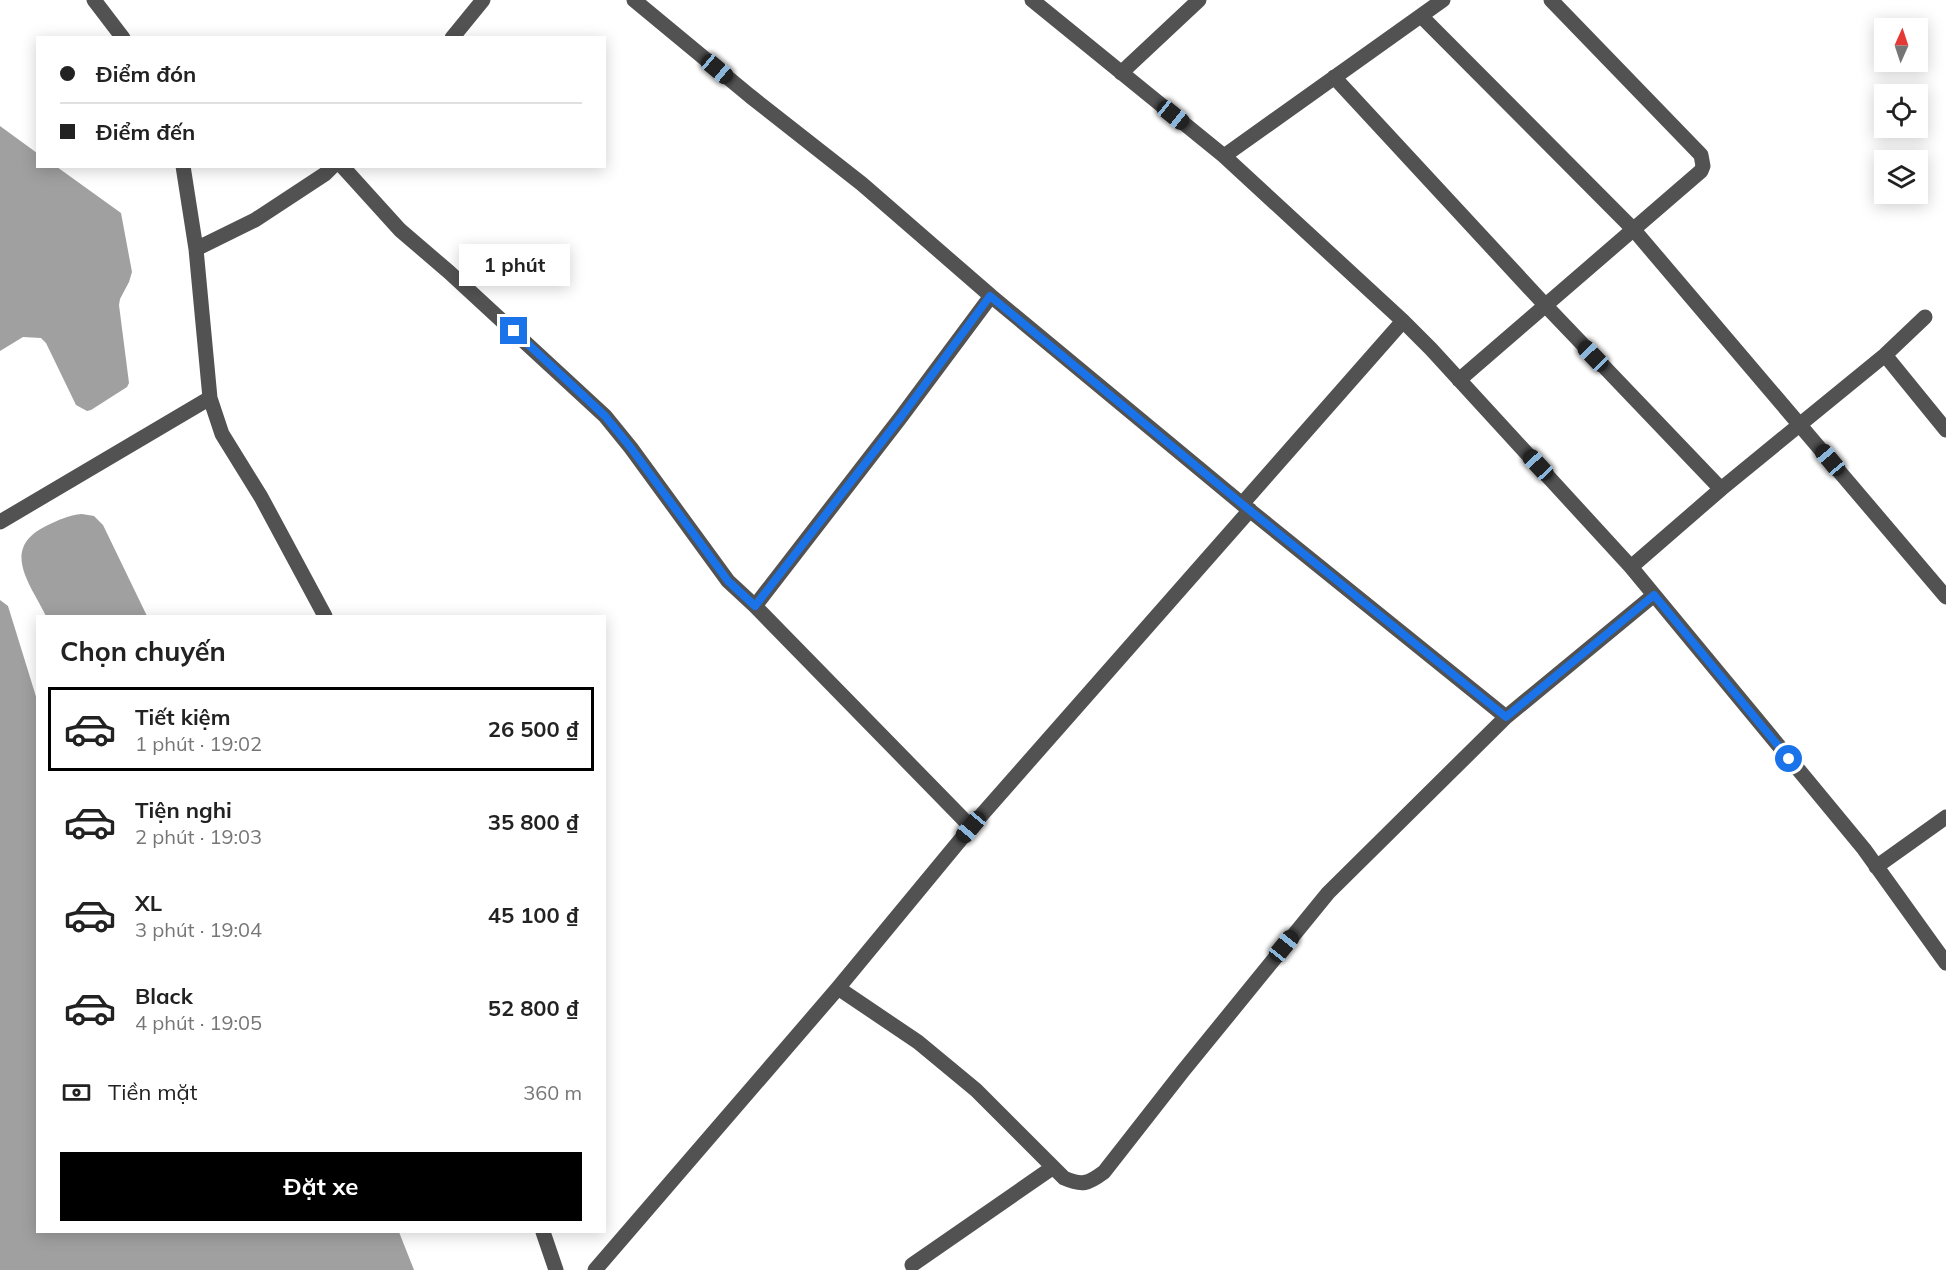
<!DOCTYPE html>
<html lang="vi">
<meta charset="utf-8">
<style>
:root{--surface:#fff;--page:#f2f2f2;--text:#222;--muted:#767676;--line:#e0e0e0;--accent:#000}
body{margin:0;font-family:Mulish,sans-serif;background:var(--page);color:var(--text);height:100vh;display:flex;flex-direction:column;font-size:22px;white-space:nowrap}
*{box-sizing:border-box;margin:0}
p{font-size:20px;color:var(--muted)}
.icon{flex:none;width:33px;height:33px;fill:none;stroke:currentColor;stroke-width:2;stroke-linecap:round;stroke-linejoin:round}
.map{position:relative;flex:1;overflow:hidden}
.details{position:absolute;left:36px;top:615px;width:570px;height:618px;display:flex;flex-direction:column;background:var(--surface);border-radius:0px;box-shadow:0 3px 15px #0003}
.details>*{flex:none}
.top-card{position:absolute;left:36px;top:36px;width:570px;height:132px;border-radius:0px;box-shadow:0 3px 15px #0003;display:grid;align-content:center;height:132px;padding:0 24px;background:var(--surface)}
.needle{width:39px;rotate:3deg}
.tools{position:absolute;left:1874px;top:18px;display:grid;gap:12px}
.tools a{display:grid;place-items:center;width:54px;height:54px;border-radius:0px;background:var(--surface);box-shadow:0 3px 15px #0003;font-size:30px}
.end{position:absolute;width:27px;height:27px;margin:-14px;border:8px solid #1a73e8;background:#fff;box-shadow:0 0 0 3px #fff}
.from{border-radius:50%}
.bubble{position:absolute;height:42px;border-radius:0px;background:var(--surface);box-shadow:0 3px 15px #0003;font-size:20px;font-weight:700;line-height:42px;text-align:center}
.car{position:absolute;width:18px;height:36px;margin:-18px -9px;border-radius:8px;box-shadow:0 0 4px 2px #0007;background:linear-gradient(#222 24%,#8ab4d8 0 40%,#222 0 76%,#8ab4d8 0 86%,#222 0)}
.top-card b{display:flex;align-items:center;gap:21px;height:57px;font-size:22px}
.top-card b+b{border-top:2px solid var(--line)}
.top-card i{width:15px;height:15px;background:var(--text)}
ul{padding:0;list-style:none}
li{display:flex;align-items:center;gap:18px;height:84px;margin:0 12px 9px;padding:0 12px;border:3px solid transparent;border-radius:0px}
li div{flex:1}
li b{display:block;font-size:22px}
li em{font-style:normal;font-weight:700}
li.current{border-color:var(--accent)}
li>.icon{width:54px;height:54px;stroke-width:1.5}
h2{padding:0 24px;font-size:27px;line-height:72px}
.pay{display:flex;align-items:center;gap:15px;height:66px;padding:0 24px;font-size:22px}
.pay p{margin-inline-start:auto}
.primary-button{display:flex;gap:12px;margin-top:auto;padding:12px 24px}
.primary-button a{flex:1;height:69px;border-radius:0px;background:var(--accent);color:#fff;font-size:24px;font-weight:700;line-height:69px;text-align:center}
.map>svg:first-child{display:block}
.water{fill:#a0a0a0}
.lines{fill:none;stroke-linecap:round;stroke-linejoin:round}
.minor{stroke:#525252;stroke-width:15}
.route{stroke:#1a73e8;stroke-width:8}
</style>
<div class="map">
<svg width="1946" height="1270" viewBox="0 0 1946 1270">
<rect width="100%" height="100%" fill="#fff"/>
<path class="water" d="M0,126L37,153L38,166L57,167L121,213L132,272L129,282L120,299L119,305L129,383L127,387L91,410L87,411L76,405L46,343L41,338L23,337L0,351Z
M82,514L94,516L103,525L147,616H46C30,583 0,549 46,526C59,520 68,515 82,514Z
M0,600L8,606L38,703V1232H399L414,1270H0Z"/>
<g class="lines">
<path class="minor" d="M94,0L123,38
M634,0L750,96L862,184L991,296L1242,504L1506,717
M1032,0L1224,156L1403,321L1431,349L1631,567L1864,849L1946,963
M1421,16L1634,230L1946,597
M452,38L483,0
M1121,73L1199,0
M1334,77L1546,306L1721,489
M1224,156L1443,0
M183,166L196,249L210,398L222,434L261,497L325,616
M342,166L400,230L449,272L605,416L631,448L728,581L755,606L971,827
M196,249L255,220L325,174L333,166
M1885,355L1946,430
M1459,380L1701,171L1703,166L1701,155L1551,0
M1242,504L1403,321
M0,522L210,398
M1631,567L1721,489L1885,355L1925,317
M755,606L901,417L991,296
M1876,867L1946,817
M838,988L918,1042L976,1090L1064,1178C1082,1186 1088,1184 1104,1172L1183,1071L1328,893L1506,717L1654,595
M543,1232L556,1270
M912,1265L1052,1168
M595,1270L838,988L971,827L1250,510"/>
</g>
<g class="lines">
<path class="route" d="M514,331L605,416L631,448L728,581L755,606L901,417L990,296L1242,504L1506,717L1654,595L1789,759"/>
</g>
</svg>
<div class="tools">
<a><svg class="needle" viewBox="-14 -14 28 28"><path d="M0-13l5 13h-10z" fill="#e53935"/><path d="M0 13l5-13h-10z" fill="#767676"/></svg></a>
<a><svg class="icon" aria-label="locate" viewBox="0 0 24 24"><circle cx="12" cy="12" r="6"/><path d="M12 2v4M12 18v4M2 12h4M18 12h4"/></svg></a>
<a><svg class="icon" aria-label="layers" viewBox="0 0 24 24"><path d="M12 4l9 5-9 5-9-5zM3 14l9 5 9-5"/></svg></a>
</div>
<i class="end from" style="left:1789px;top:759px"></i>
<i class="end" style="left:514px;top:331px"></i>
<div class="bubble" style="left:459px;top:244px;width:111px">1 phút</div>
<i class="car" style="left:717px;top:69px;rotate:130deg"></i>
<i class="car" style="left:1173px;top:115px;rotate:129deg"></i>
<i class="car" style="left:1593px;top:356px;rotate:316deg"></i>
<i class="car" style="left:1830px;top:460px;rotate:320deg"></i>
<i class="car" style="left:1538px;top:465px;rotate:317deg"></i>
<i class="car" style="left:971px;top:827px;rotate:220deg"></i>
<i class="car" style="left:1284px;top:946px;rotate:39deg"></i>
<div class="top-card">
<b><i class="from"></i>Điểm đón</b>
<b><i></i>Điểm đến</b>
</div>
<section class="details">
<h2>Chọn chuyến</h2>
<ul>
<li class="current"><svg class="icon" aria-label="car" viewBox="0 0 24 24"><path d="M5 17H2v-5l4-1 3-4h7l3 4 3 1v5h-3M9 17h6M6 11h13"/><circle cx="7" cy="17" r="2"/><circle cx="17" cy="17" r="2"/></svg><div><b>Tiết kiệm</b><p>1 phút · 19:02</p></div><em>26 500 ₫</em></li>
<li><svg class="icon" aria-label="car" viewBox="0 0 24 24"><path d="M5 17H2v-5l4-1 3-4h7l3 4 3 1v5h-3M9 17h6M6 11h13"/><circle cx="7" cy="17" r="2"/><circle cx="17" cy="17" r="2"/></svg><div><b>Tiện nghi</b><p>2 phút · 19:03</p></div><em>35 800 ₫</em></li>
<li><svg class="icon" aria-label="car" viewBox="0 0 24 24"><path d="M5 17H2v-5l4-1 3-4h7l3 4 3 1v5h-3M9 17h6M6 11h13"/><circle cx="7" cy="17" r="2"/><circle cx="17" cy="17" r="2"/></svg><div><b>XL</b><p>3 phút · 19:04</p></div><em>45 100 ₫</em></li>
<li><svg class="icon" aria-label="car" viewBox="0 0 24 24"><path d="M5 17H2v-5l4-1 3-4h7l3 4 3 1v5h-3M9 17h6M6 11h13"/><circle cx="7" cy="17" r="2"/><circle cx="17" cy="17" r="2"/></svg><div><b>Black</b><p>4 phút · 19:05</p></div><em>52 800 ₫</em></li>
</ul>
<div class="pay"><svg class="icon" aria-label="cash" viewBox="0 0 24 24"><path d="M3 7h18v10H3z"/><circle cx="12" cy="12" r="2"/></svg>Tiền mặt<p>360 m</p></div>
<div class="primary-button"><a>Đặt xe</a></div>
</section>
</div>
